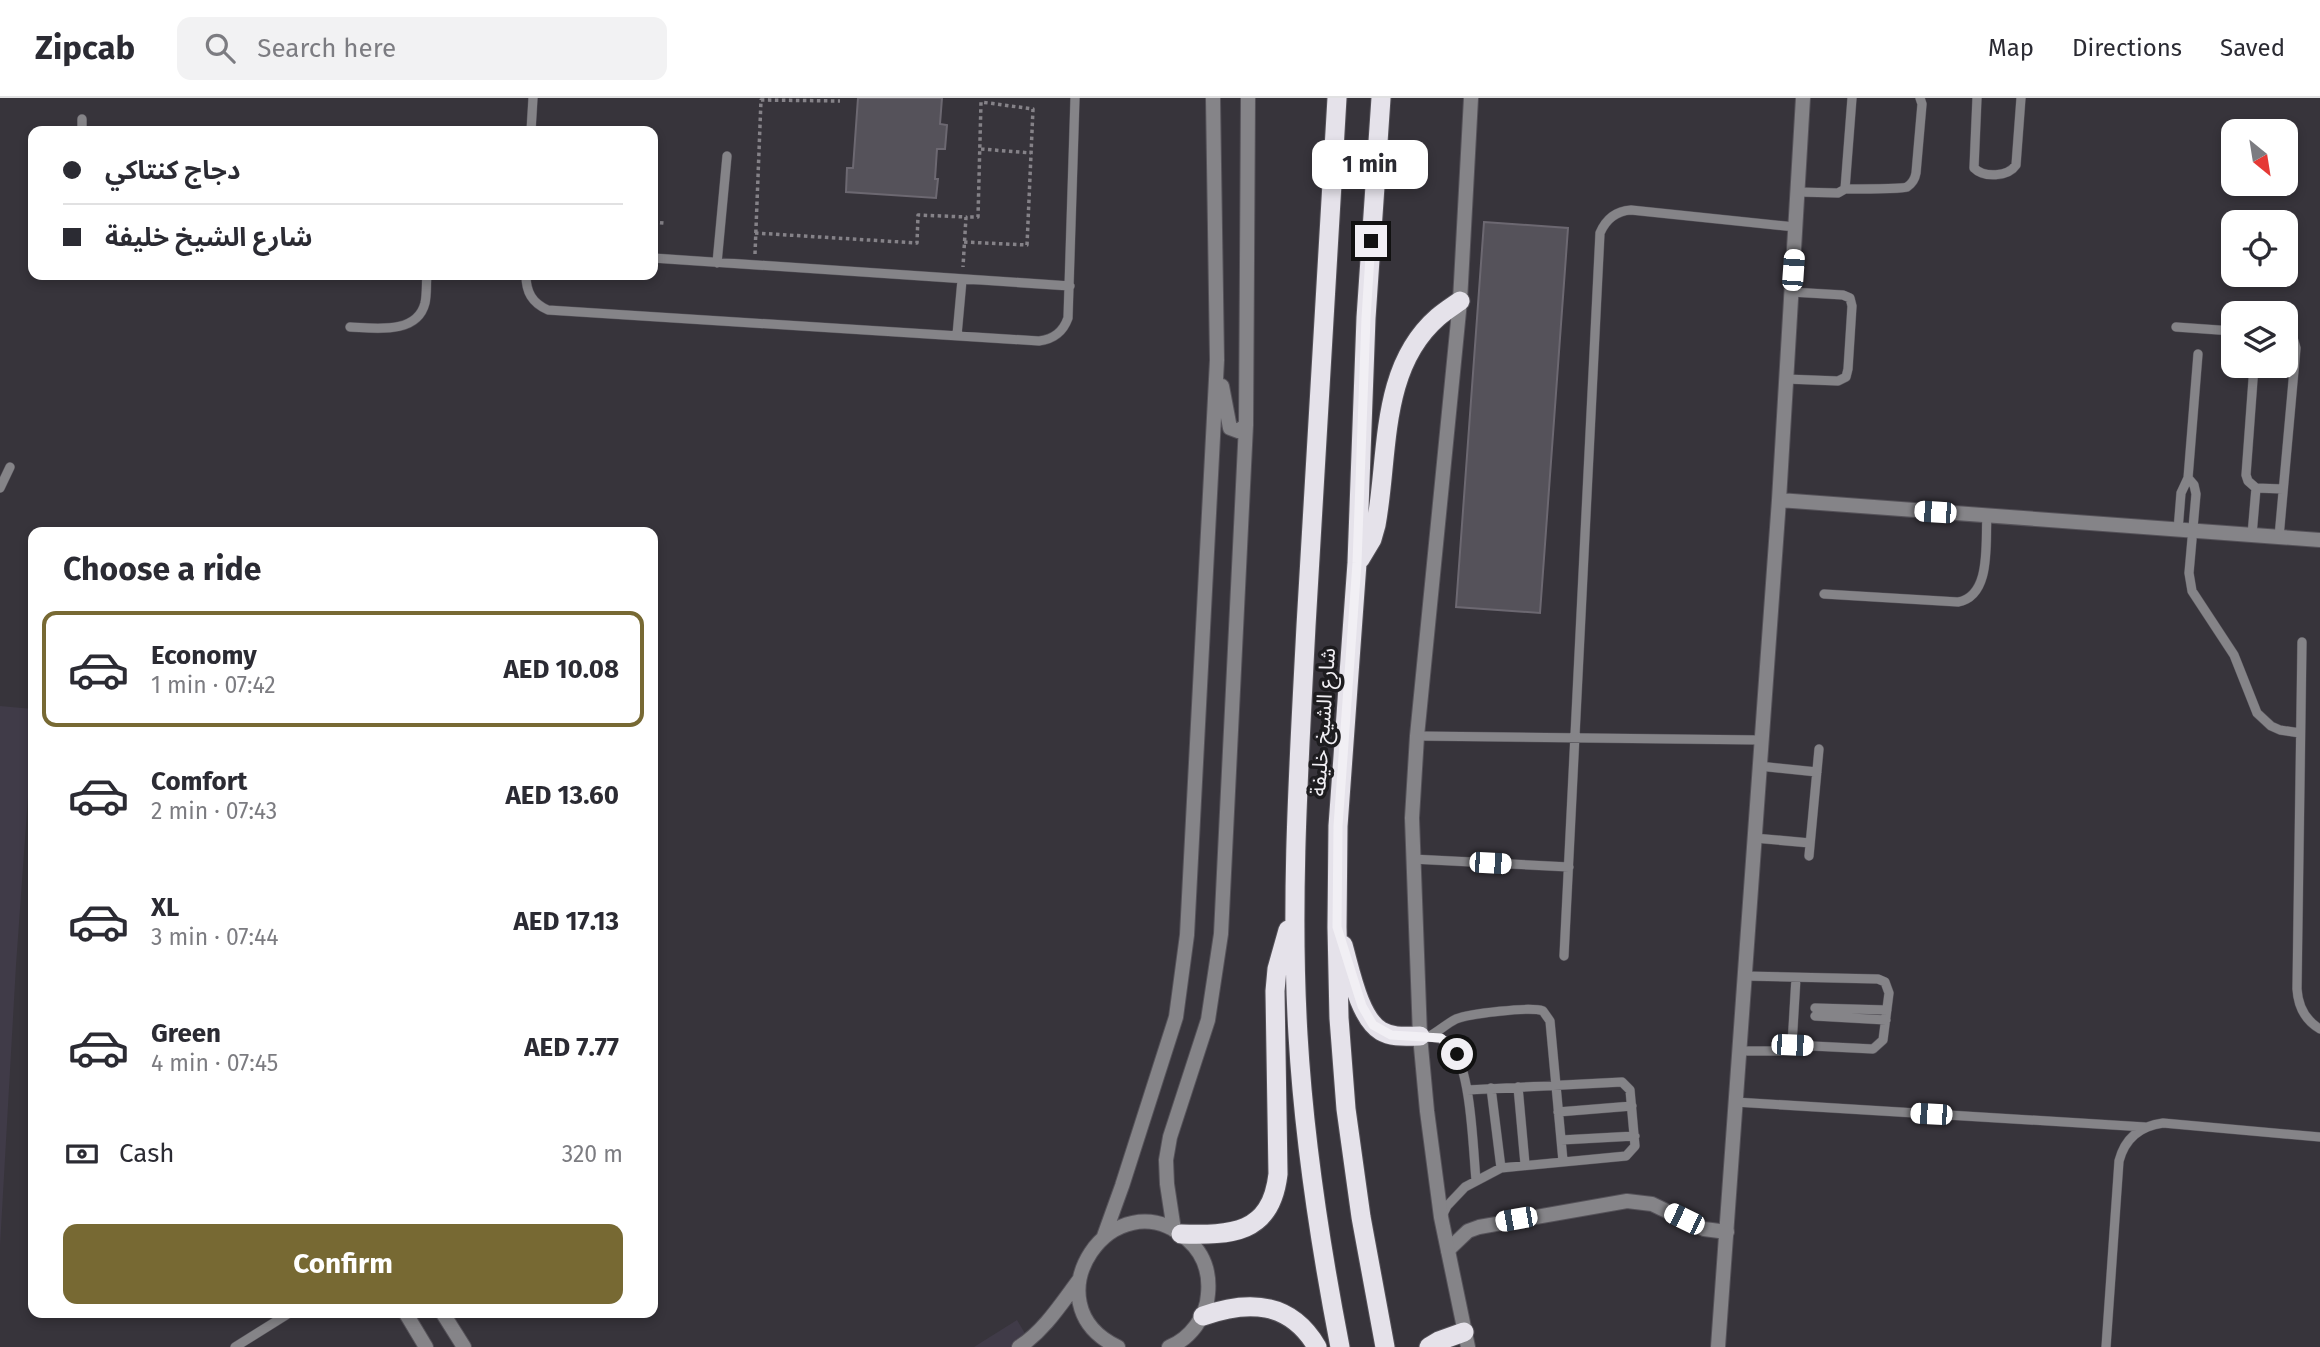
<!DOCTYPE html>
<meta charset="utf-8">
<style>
:root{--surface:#fff;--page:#f2f2f3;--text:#2b2b33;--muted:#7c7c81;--line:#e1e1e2;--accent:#776933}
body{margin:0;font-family:"Fira Sans","Noto Sans Arabic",sans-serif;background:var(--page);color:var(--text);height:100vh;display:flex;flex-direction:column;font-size:26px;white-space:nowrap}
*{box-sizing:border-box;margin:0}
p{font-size:23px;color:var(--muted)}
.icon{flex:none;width:38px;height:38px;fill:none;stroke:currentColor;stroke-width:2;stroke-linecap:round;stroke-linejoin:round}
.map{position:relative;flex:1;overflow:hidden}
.details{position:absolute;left:28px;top:429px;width:630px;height:791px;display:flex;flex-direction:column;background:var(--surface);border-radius:14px;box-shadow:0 4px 10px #0003}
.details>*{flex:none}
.top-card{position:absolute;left:28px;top:28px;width:630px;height:154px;border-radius:14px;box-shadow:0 4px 10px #0003;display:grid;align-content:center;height:154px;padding:0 35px;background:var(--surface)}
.needle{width:46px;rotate:150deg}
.tools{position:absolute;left:2221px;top:21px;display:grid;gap:14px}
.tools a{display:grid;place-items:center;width:77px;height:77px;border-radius:14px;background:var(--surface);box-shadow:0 4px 10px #0003;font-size:35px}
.end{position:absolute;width:32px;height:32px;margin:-16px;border:9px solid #f1eff4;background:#111;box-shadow:0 0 0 4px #111}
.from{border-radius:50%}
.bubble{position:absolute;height:49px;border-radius:14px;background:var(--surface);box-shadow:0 4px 10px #0003;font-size:23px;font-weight:700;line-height:49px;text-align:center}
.car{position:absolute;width:21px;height:42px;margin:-21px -10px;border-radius:9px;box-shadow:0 0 5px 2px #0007;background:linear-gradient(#fff 24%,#345 0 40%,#fff 0 76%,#345 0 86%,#fff 0)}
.top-card b{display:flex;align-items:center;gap:24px;height:66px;font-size:26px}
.top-card b+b{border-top:2px solid var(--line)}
.top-card i{width:18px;height:18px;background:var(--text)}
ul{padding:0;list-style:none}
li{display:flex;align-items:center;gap:21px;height:116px;margin:0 14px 10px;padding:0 21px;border:4px solid transparent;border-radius:14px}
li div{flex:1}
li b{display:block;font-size:26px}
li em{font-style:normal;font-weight:700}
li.current{border-color:var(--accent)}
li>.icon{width:63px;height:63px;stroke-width:1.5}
h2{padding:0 35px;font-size:32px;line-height:84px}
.pay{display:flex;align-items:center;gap:18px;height:77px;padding:0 35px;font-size:26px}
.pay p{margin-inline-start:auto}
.button{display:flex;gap:14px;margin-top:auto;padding:14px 35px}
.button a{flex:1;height:80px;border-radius:14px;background:var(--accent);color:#fff;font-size:28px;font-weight:700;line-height:80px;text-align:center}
header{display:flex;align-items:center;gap:42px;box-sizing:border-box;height:98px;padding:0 35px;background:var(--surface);border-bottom:2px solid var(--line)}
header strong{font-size:33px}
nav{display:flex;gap:38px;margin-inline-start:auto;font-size:24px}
.search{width:490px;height:63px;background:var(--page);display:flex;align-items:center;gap:18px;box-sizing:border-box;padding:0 24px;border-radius:14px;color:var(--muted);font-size:26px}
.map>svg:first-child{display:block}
.built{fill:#403b48}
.building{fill:#55525a;stroke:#6c6871;stroke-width:2}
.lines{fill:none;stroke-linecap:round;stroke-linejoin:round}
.service-casing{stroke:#555259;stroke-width:10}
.minor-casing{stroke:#555259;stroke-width:16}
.tertiary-casing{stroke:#555259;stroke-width:16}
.trunk-casing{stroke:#555259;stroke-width:21}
.path{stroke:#858288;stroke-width:3.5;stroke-dasharray:3.5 3.5;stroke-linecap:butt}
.service{stroke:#858488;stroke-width:9}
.minor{stroke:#858488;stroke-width:14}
.tertiary{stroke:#858488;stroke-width:14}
.trunk{stroke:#e5e2ea;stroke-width:19}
.route{stroke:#f1eff4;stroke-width:9}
.labels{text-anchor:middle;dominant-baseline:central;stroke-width:7;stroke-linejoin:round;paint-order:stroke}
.street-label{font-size:21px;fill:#f1eff4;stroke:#1d1c1f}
</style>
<header>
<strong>Zipcab</strong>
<div class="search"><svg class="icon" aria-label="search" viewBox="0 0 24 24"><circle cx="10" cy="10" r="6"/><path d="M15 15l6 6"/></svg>Search here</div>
<nav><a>Map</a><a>Directions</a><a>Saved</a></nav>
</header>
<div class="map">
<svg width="2320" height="1249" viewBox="0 0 2320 1249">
<rect width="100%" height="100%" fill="#37343b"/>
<path class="built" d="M0,608L33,611V629L16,867L0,1148Z
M1017,1222L1033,1249H974Z"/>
<path class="building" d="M858,0H942L940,26L947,27L945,51H937L935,81H938L936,100L846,94L847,70H853Z
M1484,124L1568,130L1540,515L1456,509Z"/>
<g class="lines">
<g class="service-casing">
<path id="service" d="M1852,0L1845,91C1854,91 1902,91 1907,89C1913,85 1915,81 1916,75L1922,6L1920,0
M1977,0L1974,70C1984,80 2008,79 2016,67L2021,0
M82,33V21
M531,33L533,0
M1798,94L1838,95L1845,91
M653,160L1070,188
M717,165L727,58
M526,177C526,194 532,205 548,212L1039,243C1054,241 1063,234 1068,220L1075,0
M350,229C375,230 417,237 425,205C427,196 426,186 427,177
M2176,229L2233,233
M957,237L962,182
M2254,268L2246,377L2248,383L2256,390L2283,391
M1786,281L1838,283L1846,279L1848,271L1852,208L1850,200L1843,197L1791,194
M2188,380L2194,387L2196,396L2189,475L2192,493L2234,557L2257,615L2271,628L2280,632L2300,635
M0,390L10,369
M2178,432L2181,395L2188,380L2198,256
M2252,437L2256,390
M2279,439L2296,250L2294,243L2286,237
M1824,496L1958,504C1992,498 1985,444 1987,418
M2302,544L2297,891C2298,908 2305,922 2320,931
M1417,638L1761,642
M1759,668L1817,674
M1754,740L1810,745
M1809,758L1819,651
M1412,761L1569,769
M1564,858L1600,135C1606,121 1616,113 1631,112L1795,129
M1815,910L1887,912
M1815,918L1886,922
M1428,939C1438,934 1446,926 1456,921C1469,916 1530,908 1543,913L1550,923L1563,1063
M1429,939C1438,940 1446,941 1452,949C1471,972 1473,1050 1476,1082
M1792,947L1796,880
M1738,953H1780L1792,947L1873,951L1883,942L1889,895L1885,884L1878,881L1744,878
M1518,989L1525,1066
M1491,990L1501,1070
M1735,1004L2145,1029
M1558,1014L1632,1008
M1561,1042L1635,1038
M1442,1118L1447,1108L1465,1089L1501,1070L1626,1058L1635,1048L1630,992L1622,984L1467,992
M235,1249L291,1214
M2106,1249L2119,1063C2125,1040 2140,1028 2163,1025L2320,1039"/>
</g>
<g class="minor-casing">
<path id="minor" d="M1448,1152L1468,1133L1479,1129L1627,1103L1652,1106L1704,1131L1727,1134
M405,1214L426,1249
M442,1214L464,1249"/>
</g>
<g class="tertiary-casing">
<path id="tertiary" d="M1222,288L1230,330L1238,333L1246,327
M1779,402L2320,442
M1174,1132L1167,1086L1166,1062L1170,1039L1208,922L1221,836L1246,327L1248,0
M1104,1138L1122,1088L1176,919L1187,837L1217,262L1213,0
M1019,1249C1044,1233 1061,1206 1079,1182
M1118,1249C1026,1206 1114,1076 1188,1142C1204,1156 1210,1175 1208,1196C1207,1218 1190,1241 1169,1249
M1468,1249L1441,1119L1427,1013L1420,938L1412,720L1417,638L1460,203L1471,0
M1718,1249L1779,402L1803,0"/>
</g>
<g class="trunk-casing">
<path id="trunk" d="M1337,0C1326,176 1316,352 1306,528C1299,664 1290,801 1298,937C1304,1042 1320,1146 1340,1249
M1381,0L1366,220L1357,465L1338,728L1337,829L1339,920L1346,1011L1361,1119L1385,1249
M1360,461L1372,441L1376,427C1389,357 1379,270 1438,219C1445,213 1453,208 1460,203
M1343,847C1350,871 1359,920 1381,933C1393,940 1407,938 1420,938
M1181,1136C1231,1137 1271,1137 1278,1076L1275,893L1277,871L1288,832
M1203,1218C1248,1202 1290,1203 1317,1249
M1429,1249L1439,1243L1464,1234"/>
</g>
<path class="path" d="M981,51L1031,55
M653,124L664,125
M755,135L917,145L918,117L966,119L963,169
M964,144L1027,147L1033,11L981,4L978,119H966
M755,156L761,2L840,3"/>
<use href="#service" class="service"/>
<use href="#minor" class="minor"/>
<use href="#tertiary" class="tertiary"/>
<use href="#trunk" class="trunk"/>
</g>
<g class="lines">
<path class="route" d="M1371,143L1366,220L1357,465L1338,728L1337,829L1362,908L1373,927L1391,937L1441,940L1457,956"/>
</g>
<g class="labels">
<g class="street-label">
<text transform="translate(1323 624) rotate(-86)">شارع الشيخ خليفة</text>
</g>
</g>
</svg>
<div class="tools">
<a><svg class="needle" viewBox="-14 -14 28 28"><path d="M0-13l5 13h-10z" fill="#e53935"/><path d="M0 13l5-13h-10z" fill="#7c7c81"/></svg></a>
<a><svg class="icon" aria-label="locate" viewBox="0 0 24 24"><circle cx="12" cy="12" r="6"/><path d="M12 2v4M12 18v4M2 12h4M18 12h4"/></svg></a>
<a><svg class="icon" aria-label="layers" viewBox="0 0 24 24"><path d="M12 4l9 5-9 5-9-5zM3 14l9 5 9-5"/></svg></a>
</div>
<i class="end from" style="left:1457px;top:956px"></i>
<i class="end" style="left:1371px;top:143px"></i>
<div class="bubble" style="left:1312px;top:42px;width:116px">1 min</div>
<i class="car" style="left:1793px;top:172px;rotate:4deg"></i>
<i class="car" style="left:1935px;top:414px;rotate:274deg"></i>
<i class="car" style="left:1490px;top:765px;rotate:93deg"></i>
<i class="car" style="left:1792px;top:947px;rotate:92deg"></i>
<i class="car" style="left:1931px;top:1016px;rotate:273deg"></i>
<i class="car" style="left:1516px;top:1121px;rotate:260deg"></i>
<i class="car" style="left:1684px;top:1121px;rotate:296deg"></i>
<div class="top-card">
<b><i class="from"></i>دجاج كنتاكي</b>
<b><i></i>شارع الشيخ خليفة</b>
</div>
<section class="details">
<h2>Choose a ride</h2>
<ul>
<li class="current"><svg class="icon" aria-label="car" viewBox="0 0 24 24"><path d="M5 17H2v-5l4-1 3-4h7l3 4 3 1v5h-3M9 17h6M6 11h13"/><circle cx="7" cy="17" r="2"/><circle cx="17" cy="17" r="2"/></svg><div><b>Economy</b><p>1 min · 07:42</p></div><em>AED 10.08</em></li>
<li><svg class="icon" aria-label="car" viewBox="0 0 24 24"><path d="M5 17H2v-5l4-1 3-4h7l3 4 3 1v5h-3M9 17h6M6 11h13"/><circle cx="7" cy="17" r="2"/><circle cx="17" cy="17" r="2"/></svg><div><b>Comfort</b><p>2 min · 07:43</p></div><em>AED 13.60</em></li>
<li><svg class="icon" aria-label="car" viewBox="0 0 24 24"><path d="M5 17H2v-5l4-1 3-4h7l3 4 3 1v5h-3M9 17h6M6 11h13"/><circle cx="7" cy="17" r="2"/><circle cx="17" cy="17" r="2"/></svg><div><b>XL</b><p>3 min · 07:44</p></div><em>AED 17.13</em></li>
<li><svg class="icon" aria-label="car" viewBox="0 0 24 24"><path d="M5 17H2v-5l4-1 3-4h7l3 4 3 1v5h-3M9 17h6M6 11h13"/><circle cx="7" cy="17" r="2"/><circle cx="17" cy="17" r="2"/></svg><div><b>Green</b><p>4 min · 07:45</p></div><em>AED 7.77</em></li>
</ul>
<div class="pay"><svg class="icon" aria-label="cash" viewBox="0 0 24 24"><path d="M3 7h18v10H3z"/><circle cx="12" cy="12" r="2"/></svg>Cash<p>320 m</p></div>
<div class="button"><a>Confirm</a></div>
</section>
</div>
